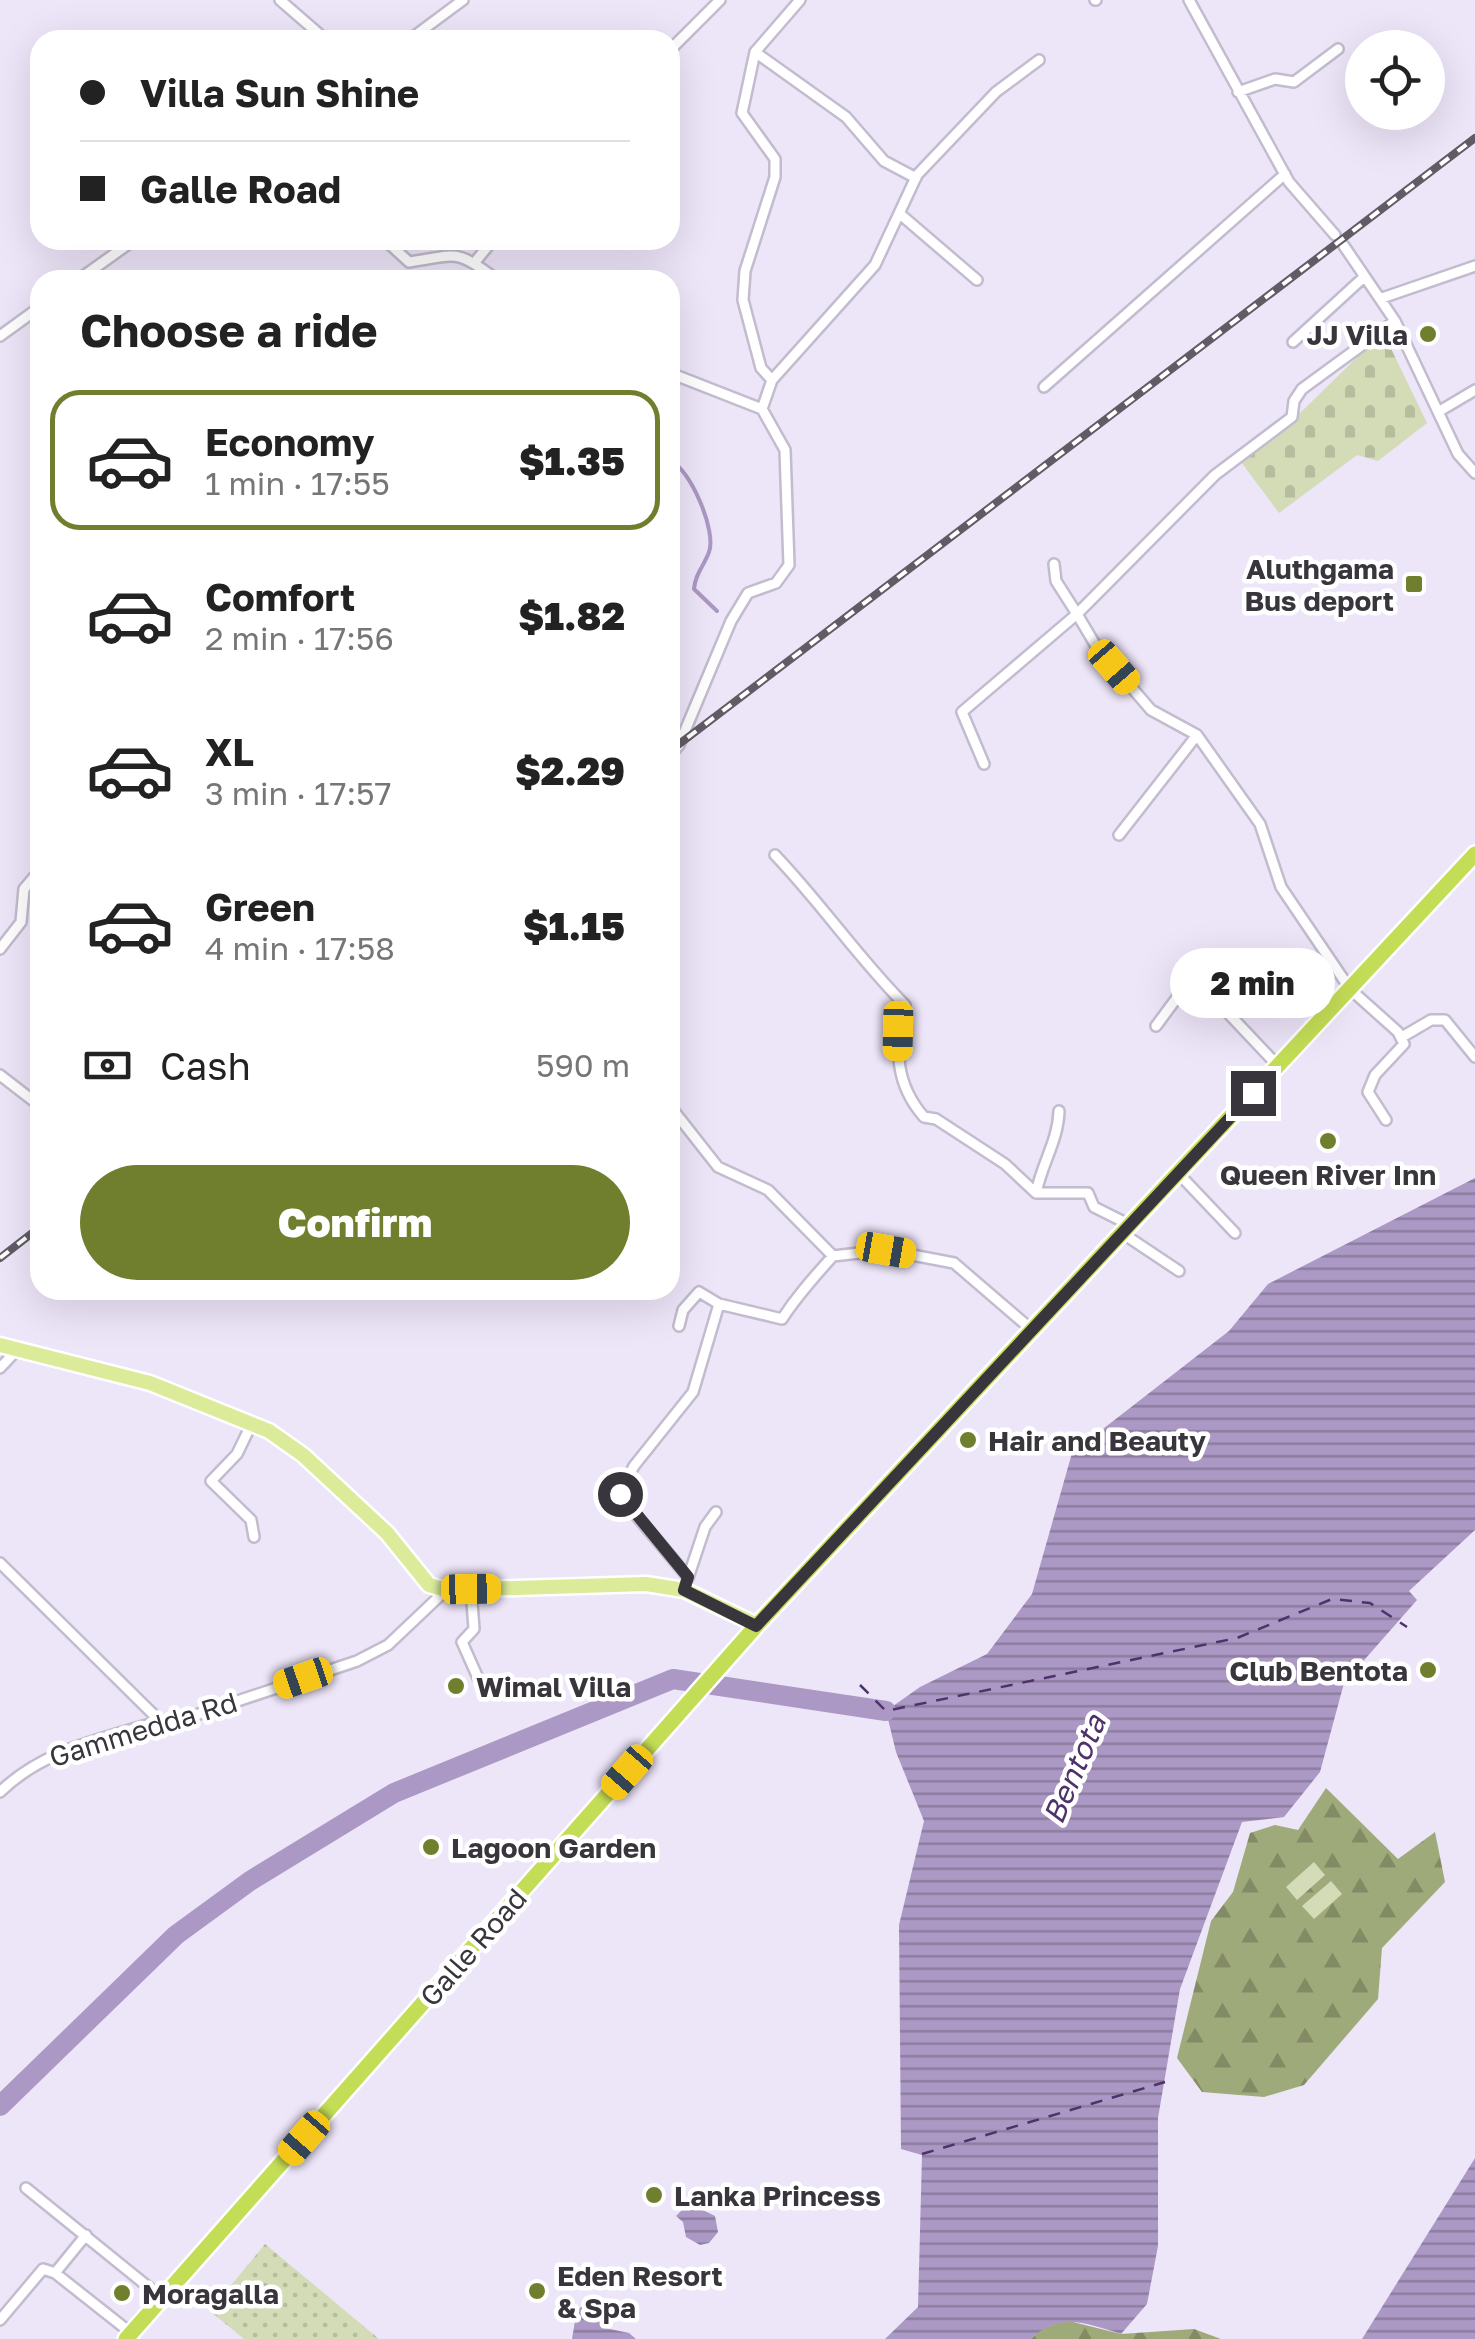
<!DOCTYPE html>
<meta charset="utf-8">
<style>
:root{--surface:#fff;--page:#f6f6f6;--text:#222;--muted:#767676;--line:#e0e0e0;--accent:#707f2d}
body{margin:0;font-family:"Golos Text",sans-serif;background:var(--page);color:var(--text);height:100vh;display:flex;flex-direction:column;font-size:38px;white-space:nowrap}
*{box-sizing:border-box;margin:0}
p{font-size:32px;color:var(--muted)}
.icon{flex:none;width:55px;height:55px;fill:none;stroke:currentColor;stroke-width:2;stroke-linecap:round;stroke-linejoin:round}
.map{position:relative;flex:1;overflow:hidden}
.panel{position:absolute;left:30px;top:270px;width:650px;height:1030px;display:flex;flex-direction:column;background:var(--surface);border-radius:30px;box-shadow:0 10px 40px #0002}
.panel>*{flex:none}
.hud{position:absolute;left:30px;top:30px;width:650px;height:220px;border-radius:30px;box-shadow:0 10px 40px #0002;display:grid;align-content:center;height:220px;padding:0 50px;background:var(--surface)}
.controls{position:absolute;left:1345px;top:30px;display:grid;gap:20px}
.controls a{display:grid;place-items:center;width:100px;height:100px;border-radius:50%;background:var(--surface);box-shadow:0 10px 40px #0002;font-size:50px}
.end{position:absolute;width:45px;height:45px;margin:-22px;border:12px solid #38353c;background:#fff;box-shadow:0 0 0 5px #fff}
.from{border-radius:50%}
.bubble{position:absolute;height:70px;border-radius:35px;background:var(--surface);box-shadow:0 10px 40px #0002;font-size:32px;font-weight:800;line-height:70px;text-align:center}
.car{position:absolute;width:30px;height:60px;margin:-30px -15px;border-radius:12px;box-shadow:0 0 8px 2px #0007;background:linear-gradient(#f5c518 24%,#345 0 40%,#f5c518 0 76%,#345 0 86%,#f5c518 0)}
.hud b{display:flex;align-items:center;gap:35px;height:95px;font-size:38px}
.hud b+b{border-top:2px solid var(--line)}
.hud i{width:25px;height:25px;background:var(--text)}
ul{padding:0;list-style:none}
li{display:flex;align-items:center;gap:30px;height:140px;margin:0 20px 15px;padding:0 30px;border:5px solid transparent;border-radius:30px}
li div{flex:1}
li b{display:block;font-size:38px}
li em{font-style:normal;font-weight:800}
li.active{border-color:var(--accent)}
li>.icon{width:90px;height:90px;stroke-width:1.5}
h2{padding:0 50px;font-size:45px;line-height:120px}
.pay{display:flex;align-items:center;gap:25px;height:110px;padding:0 50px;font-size:38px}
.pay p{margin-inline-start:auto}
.primary-button{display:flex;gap:20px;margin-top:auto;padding:20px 50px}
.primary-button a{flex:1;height:115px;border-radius:60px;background:var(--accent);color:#fff;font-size:40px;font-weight:800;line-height:115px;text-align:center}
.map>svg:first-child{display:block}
.grass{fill:url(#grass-dots)}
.forest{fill:url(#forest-firs)}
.cemetery{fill:url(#cemetery-stones)}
.garden{fill:#d3dcb7}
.water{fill:url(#water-rules)}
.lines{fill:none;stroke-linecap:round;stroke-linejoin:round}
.stream{stroke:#ab98c4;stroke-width:4}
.river{stroke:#ab98c4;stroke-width:20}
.ferry{stroke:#4e326a;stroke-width:2.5;stroke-dasharray:12 10;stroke-linecap:butt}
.street-casing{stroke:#c3bbce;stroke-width:14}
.primary-casing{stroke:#fff;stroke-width:19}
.highway-casing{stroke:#fff;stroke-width:20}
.street{stroke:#fff;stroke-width:9}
.primary{stroke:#dceb9a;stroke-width:14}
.highway{stroke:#c4dd56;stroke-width:15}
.rail-casing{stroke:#605b65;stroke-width:8}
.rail{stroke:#fff;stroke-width:4;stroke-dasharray:11;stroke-linecap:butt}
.route{stroke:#38353c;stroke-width:12}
.poi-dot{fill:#707f2d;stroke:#fff;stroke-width:4}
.labels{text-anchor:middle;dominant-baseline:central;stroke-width:9;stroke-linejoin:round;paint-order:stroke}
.poi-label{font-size:28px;font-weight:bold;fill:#38353c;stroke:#fff;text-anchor:start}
.street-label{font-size:28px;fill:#38353c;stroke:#fff}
.water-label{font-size:30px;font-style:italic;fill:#4e326a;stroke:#fff}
</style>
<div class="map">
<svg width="1475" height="2339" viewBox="0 0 1475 2339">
<defs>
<pattern id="grass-dots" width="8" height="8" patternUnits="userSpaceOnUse" patternTransform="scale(2.5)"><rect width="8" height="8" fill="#d3dcb7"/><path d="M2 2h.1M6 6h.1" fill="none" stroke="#b6bd9e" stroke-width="1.8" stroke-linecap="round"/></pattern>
<pattern id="forest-firs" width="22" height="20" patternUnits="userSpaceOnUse" patternTransform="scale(2.5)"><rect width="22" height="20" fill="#9faa7a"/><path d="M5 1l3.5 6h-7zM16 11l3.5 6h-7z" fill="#838b65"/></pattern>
<pattern id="cemetery-stones" width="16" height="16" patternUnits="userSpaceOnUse" patternTransform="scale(2.5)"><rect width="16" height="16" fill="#d3dcb7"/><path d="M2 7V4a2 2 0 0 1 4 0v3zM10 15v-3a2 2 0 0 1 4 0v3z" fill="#b6bd9e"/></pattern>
<pattern id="water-rules" width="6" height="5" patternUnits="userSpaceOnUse" patternTransform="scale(2.5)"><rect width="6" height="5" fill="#ab98c4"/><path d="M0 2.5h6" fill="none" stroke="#8c7da0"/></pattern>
</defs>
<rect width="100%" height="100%" fill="#ede5f8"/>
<path class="grass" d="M265,2244L379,2339H244L210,2311Z"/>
<path class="forest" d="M1326,1788L1398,1859L1435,1832L1445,1882L1382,1948L1378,1999L1304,2085L1264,2097L1202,2092L1177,2058L1211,1921L1233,1892L1250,1833L1275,1825L1298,1830Z
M1065,2320L1121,2334L1194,2329L1221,2339H1031L1041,2329Z"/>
<path class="cemetery" d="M1383,332L1427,423L1378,461L1357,455L1279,513L1241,462L1295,418Z"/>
<path class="garden" d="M1314,1862L1325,1875L1297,1900L1286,1887Z
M1331,1881L1342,1894L1314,1919L1302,1906Z"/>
<path class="water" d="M1475,1178V1530L1409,1591L1417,1600L1344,1683L1320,1772L1284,1817L1242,1822L1180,1989L1158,2118V2246L1147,2304L1121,2334C1088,2324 1059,2311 1031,2339H885L918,2307L922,2155L901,2149L899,1925L924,1821L896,1752L886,1711L920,1687L987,1654L1032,1594L1072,1453L1229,1331L1268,1284Z
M1475,2158V2339H1362Z
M689,2203L715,2216L718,2232L709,2243L700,2245L686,2237L683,2222L676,2216Z
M584,2306L596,2309L605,2328L629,2333L636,2339H572L577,2309Z"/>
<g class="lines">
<path class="stream" d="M670,460C690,469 717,531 709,552C704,566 695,574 694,589L717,611"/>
<path class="river" d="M0,2106L176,1935L250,1881L394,1793L673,1679L886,1711"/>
<path class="ferry" d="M860,1685L886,1711L1237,1638L1332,1599L1370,1603L1407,1627
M922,2154L1165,2082"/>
<g class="street-casing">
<path id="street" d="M280,0L326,40
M1095,0H1096
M1189,0L1289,182L1335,235
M409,40L463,0
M670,50L720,0
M755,52L846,117L884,161L916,178
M1238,92L1275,79L1294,82L1338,49
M900,214L977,280
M385,240L409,262C457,255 456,248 497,280
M1344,246L1395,321L1458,454L1475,473
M475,262L493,240
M78,280L134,240
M1382,298L1475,266
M0,336L40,307
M1293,342L1364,277
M670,373L762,409L785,450L789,565L776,583L748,593L731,621L679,745L670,755
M772,380L761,368L743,300L745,271L775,177V159L742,113L755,52L800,0
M1044,387L1285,174
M762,409L772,380L875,265L917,175L996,92L1039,60
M1438,412L1475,390
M984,764L962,712L1077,614L1056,581L1054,564
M1119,835L1197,735
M775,855C821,903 859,959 905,1005C894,1047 895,1084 924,1117L936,1119L1005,1164L1036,1193H1088L1094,1207L1130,1225
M0,949L21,922L24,889L40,870
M1156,1026L1193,976L1278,1066
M1402,1037L1431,1020H1445L1475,1057
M0,1075L40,1106
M670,1106L718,1167L768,1190L833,1256L886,1250L954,1263L1032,1330
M1386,1120L1368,1092L1375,1075L1404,1044L1398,1032L1350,989L1281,887L1260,824L1197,735L1151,710L1096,646L1077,614L1215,475L1292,417L1294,401L1302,389L1395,321
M38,1136L40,1133
M1178,1173L1235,1233
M1036,1193C1042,1163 1058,1141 1059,1111
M1122,1233L1179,1271
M679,1326L683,1310L699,1292L719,1304
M0,1368L15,1352
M252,1423L237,1454L211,1481L251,1520L254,1537
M0,1563L160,1721
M688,1577L619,1495L634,1466L693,1392L719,1304L782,1319C797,1296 813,1278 833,1256
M688,1578L705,1527L716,1512
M471,1589L474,1629L462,1642L478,1678
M0,1792C44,1749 103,1739 160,1721L172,1723L357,1661L388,1645L446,1590
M26,2188L162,2298
M86,2235L55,2273L131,2333
M0,2320L43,2269L55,2273"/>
</g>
<g class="primary-casing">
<path id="primary" d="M0,1345L150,1383L269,1431L303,1455L387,1533L429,1585L446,1590L646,1584L684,1590L757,1625"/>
</g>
<g class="highway-casing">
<path id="highway" d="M126,2339L757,1625L1475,854"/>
</g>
<use href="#street" class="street"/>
<use href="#primary" class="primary"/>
<use href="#highway" class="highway"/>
<g class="rail-casing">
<path id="rail" d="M670,751L1475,138
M0,1258L40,1227"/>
</g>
<use href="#rail" class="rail"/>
</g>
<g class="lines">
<path class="route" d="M620,1494L688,1577L684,1590L756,1626L1253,1093"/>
</g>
<g class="poi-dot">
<circle cx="1428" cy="334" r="10"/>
<rect x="1404" y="574" width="20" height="20" rx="5"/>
<circle cx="1328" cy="1141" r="10"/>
<circle cx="968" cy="1440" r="10"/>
<circle cx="1428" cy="1670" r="10"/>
<circle cx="456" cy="1686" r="10"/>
<circle cx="431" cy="1847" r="10"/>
<circle cx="654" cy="2195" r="10"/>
<circle cx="537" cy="2291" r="10"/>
<circle cx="122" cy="2293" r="10"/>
</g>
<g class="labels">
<g class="poi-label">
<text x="1408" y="334" text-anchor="end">JJ Villa</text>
<text x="1394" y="568" text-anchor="end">Aluthgama<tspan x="1394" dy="32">Bus deport</tspan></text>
<text x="1328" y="1174" text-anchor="middle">Queen River Inn</text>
<text x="988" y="1440">Hair and Beauty</text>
<text x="1408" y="1670" text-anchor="end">Club Bentota</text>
<text x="476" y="1686">Wimal Villa</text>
<text x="451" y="1847">Lagoon Garden</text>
<text x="674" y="2195">Lanka Princess</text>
<text x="557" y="2275">Eden Resort<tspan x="557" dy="32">&amp; Spa</tspan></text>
<text x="142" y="2293">Moragalla</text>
</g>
<g class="street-label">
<text transform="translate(143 1729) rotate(-17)">Gammedda Rd</text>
<text transform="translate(473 1947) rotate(-49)">Galle Road</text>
</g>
<g class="water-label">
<text transform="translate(1074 1769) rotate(-67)">Bentota</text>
</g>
</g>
</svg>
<div class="controls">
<a><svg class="icon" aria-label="locate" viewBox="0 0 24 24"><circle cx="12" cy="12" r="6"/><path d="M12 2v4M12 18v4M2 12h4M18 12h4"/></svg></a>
</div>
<i class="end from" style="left:620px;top:1494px"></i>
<i class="end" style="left:1253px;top:1093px"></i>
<div class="bubble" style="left:1170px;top:948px;width:165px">2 min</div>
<i class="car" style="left:1114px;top:667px;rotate:139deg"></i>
<i class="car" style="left:898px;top:1031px;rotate:181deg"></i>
<i class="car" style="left:886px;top:1250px;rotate:100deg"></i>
<i class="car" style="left:471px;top:1589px;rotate:89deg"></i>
<i class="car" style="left:303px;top:1678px;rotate:251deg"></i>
<i class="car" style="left:627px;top:1772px;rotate:221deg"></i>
<i class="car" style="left:304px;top:2138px;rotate:221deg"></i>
<div class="hud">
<b><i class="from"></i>Villa Sun Shine</b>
<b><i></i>Galle Road</b>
</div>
<section class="panel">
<h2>Choose a ride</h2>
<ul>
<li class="active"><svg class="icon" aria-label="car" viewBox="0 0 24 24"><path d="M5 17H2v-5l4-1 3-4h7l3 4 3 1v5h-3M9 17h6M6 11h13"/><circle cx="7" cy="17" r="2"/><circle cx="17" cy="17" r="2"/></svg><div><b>Economy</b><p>1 min · 17:55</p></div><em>$1.35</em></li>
<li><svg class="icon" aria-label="car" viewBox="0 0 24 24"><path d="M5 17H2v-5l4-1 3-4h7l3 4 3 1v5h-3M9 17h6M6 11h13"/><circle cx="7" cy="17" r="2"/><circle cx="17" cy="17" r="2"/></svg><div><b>Comfort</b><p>2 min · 17:56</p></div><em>$1.82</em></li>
<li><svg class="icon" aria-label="car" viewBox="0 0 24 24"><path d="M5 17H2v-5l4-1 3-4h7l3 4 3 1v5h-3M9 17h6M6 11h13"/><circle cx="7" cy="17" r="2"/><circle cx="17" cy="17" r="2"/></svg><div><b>XL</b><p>3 min · 17:57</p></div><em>$2.29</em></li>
<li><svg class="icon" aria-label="car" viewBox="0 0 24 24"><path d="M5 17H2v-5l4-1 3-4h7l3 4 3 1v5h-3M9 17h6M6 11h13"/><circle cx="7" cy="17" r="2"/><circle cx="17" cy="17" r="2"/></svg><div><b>Green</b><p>4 min · 17:58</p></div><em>$1.15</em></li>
</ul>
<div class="pay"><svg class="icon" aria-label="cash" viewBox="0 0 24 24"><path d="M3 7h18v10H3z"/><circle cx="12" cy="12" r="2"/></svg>Cash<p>590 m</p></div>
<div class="primary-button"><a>Confirm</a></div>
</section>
</div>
